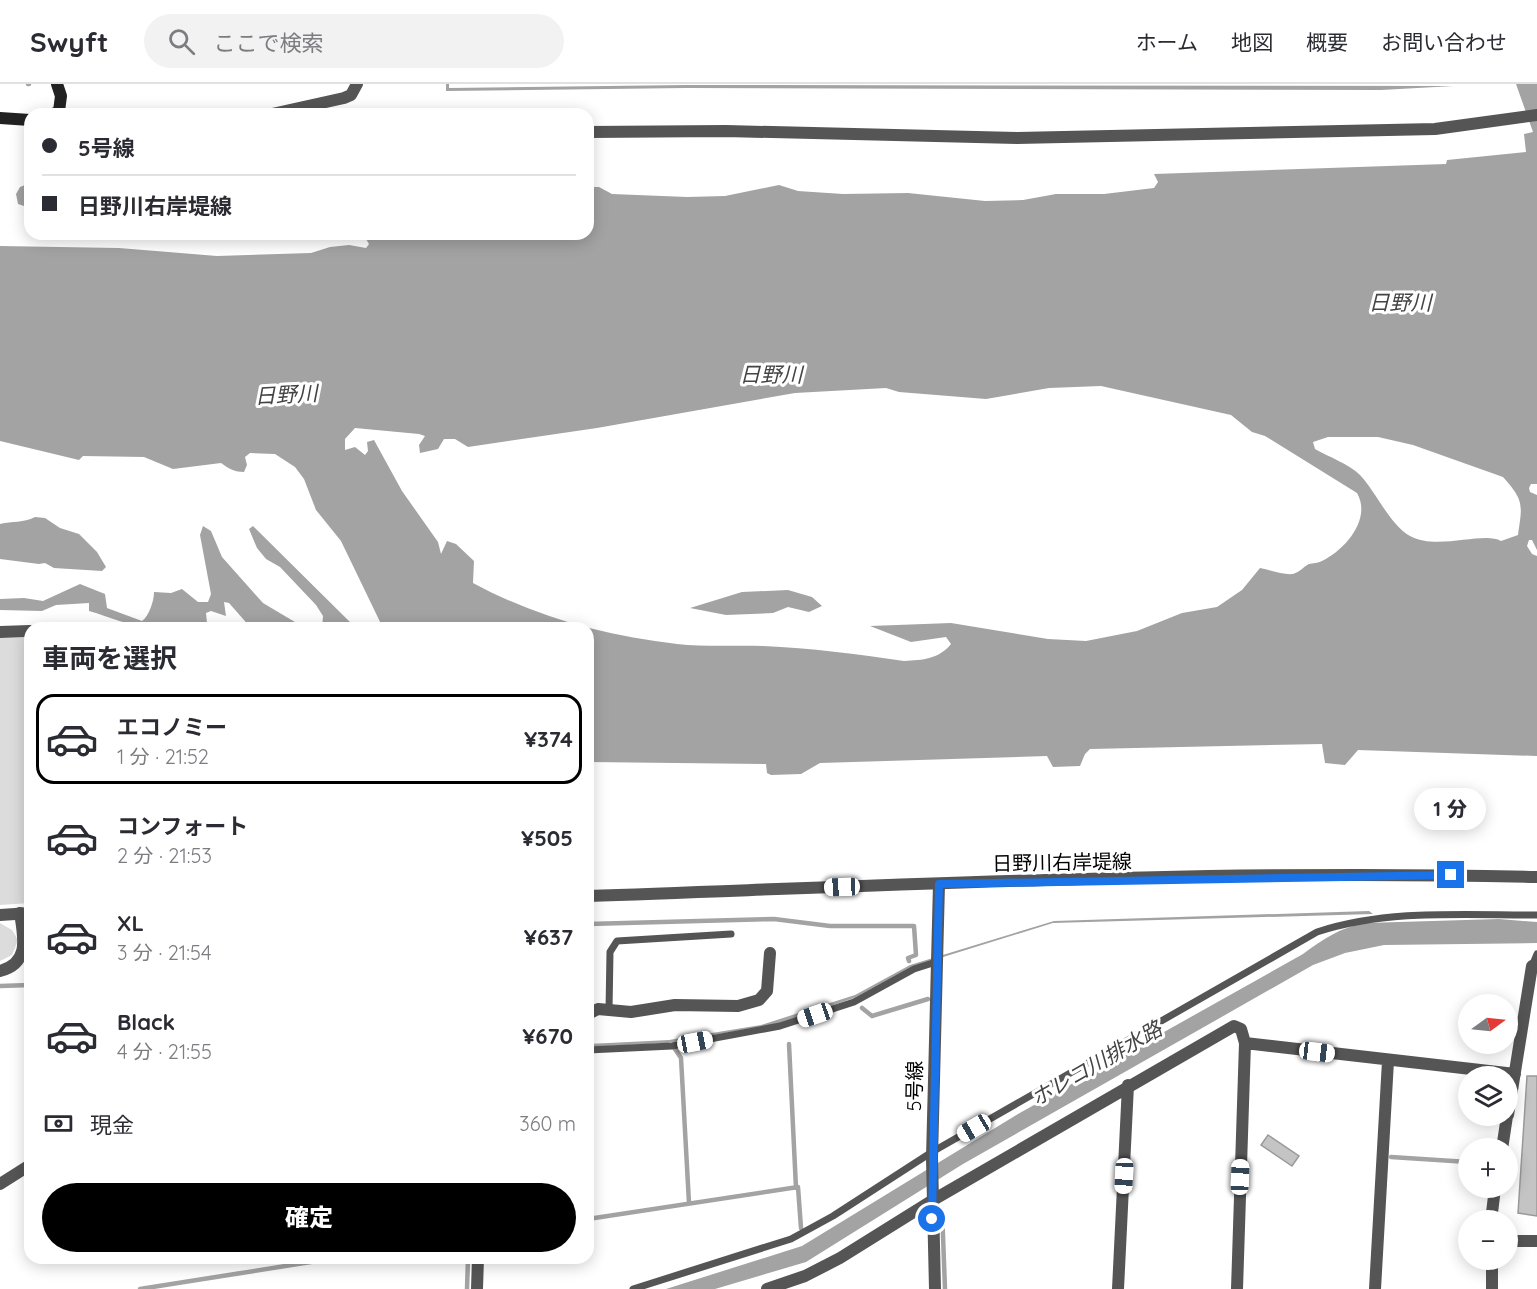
<!DOCTYPE html>
<html lang="ja">
<meta charset="utf-8">
<style>
:root{--surface:#fff;--page:#f2f2f3;--text:#2b2b33;--muted:#7c7c81;--line:#e1e1e2;--accent:#000}
body{margin:0;font-family:Quicksand,"Noto Sans JP",sans-serif;background:var(--page);color:var(--text);height:100vh;display:flex;flex-direction:column;font-size:22px;white-space:nowrap}
*{box-sizing:border-box;margin:0}
p{font-size:20px;color:var(--muted)}
.icon{flex:none;width:33px;height:33px;fill:none;stroke:currentColor;stroke-width:2;stroke-linecap:round;stroke-linejoin:round}
.map{position:relative;flex:1;overflow:hidden}
.details{position:absolute;left:24px;top:538px;width:570px;height:642px;display:flex;flex-direction:column;background:var(--surface);border-radius:18px;box-shadow:0 3px 15px #0003}
.details>*{flex:none}
.top-card{position:absolute;left:24px;top:24px;width:570px;height:132px;border-radius:18px;box-shadow:0 3px 15px #0003;display:grid;align-content:center;height:132px;padding:0 18px;background:var(--surface)}
.needle{width:39px;rotate:75deg}
.controls{position:absolute;left:1458px;top:910px;display:grid;gap:12px}
.controls a{display:grid;place-items:center;width:60px;height:60px;border-radius:50%;background:var(--surface);box-shadow:0 3px 15px #0003;font-size:30px}
.end{position:absolute;width:27px;height:27px;margin:-14px;border:8px solid #1a73e8;background:#fff;box-shadow:0 0 0 3px #fff}
.from{border-radius:50%}
.bubble{position:absolute;height:42px;border-radius:21px;background:var(--surface);box-shadow:0 3px 15px #0003;font-size:20px;font-weight:800;line-height:42px;text-align:center}
.car{position:absolute;width:18px;height:36px;margin:-18px -9px;border-radius:8px;box-shadow:0 0 4px 2px #0007;background:linear-gradient(#fff 24%,#345 0 40%,#fff 0 76%,#345 0 86%,#fff 0)}
.top-card b{display:flex;align-items:center;gap:21px;height:57px;font-size:22px}
.top-card b+b{border-top:2px solid var(--line)}
.top-card i{width:15px;height:15px;background:var(--text)}
ul{padding:0;list-style:none}
li{display:flex;align-items:center;gap:18px;height:90px;margin:0 12px 9px;padding:0 6px;border:3px solid transparent;border-radius:18px}
li div{flex:1}
li b{display:block;font-size:22px}
li em{font-style:normal;font-weight:800}
li.on{border-color:var(--accent)}
li>.icon{width:54px;height:54px;stroke-width:1.5}
h2{padding:0 18px;font-size:27px;line-height:72px}
.pay{display:flex;align-items:center;gap:15px;height:66px;padding:0 18px;font-size:22px}
.pay p{margin-inline-start:auto}
.button{display:flex;gap:12px;margin-top:auto;padding:12px 18px}
.button a{flex:1;height:69px;border-radius:36px;background:var(--accent);color:#fff;font-size:24px;font-weight:800;line-height:69px;text-align:center}
header{display:flex;align-items:center;gap:36px;box-sizing:border-box;height:84px;padding:0 30px;background:var(--surface);border-bottom:2px solid var(--line)}
header strong{font-size:28px}
nav{display:flex;gap:33px;margin-inline-start:auto;font-size:21px}
.search{width:420px;height:54px;background:var(--page);display:flex;align-items:center;gap:15px;box-sizing:border-box;padding:0 21px;border-radius:33px;color:var(--muted);font-size:22px}
.map>svg:first-child{display:block}
.green{fill:#dcdcdc}
.water{fill:#a3a3a3;fill-rule:evenodd}
.lines{fill:none;stroke-linecap:round;stroke-linejoin:round}
.stream{stroke:#a3a3a3;stroke-width:4.5}
.building{fill:#c4c4c4;stroke:#999;stroke-width:1.5}
.service{stroke:#555;stroke-width:7}
.minor{stroke:#555;stroke-width:12}
.tertiary{stroke:#555;stroke-width:12}
.secondary{stroke:#222;stroke-width:12}
.route{stroke:#1a73e8;stroke-width:8}
.labels{text-anchor:middle;dominant-baseline:central;stroke-width:6;stroke-linejoin:round;paint-order:stroke}
.street-label{font-size:20px;fill:#000;stroke:#fff}
.water-label{font-size:21px;font-style:italic;fill:#444;stroke:#fff}
</style>
<header>
<strong>Swyft</strong>
<div class="search"><svg class="icon" aria-label="search" viewBox="0 0 24 24"><circle cx="10" cy="10" r="6"/><path d="M15 15l6 6"/></svg>ここで検索</div>
<nav><a>ホーム</a><a>地図</a><a>概要</a><a>お問い合わせ</a></nav>
</header>
<div class="map">
<svg width="1537" height="1205" viewBox="0 0 1537 1205">
<rect width="100%" height="100%" fill="#fff"/>
<path class="green" d="M0,554H30V819L0,821Z
M0,839L12,846L18,856L12,871L0,877Z"/>
<path class="water" d="M446,0H449V4L686,1L1454,2L1381,6L686,4L446,7Z
M1516,0H1537V400H1531L1529,404L1530,408L1537,411V466L1532,456H1529L1527,462L1532,470L1537,472V672L1358,666L1345,681L1325,679L1322,660L1090,665L1085,670L1080,682L1053,683L1047,672L820,679L801,690L771,691L767,689L766,680L588,678V544H383L341,457L316,426L304,395L295,383L275,370L250,369L245,373L247,381L244,388C235,388 229,385 221,379L173,385L144,373L83,372L79,376L0,357V162L119,164L217,172L311,169L330,163L349,161L366,164L369,160L363,150H588V103H599L612,110L687,113L725,112L779,101L798,107L843,110L908,109L985,117L1023,116L1056,110H1104L1154,104L1158,98L1154,90L1446,80L1447,76L1526,68L1524,50L1533,48ZM1101,302L1231,331L1252,348L1265,352L1357,409C1372,435 1345,466 1322,477C1318,479 1313,479 1309,480C1303,483 1300,488 1293,490C1283,491 1270,486 1260,484L1242,506L1217,523L1182,529L1137,547L1086,557L1048,555L951,539L870,542L911,558L946,553L951,560C939,575 923,576 904,577C857,570 811,564 763,562C735,561 705,563 677,560C605,552 536,533 473,499L474,477L456,460L447,457L441,470L438,458L402,407L374,356L367,358L368,367L365,371L355,363L345,366V355L355,344L419,350L425,352L419,361L420,369L438,365L444,355H455L468,363L597,344L795,309L886,304L899,308L986,315L1049,304ZM1328,353H1378L1413,361L1503,393C1525,417 1522,422 1518,451L1501,457C1484,447 1437,467 1410,452C1390,441 1376,408 1360,391C1349,380 1329,373 1315,365L1313,358Z
M30,99V124L18,120L16,110L20,103Z
M35,433L45,434L60,444L79,450L97,468L106,483L102,487L54,484L45,479L39,480L0,475V440C13,437 23,439 35,433Z
M203,442L211,447L222,473L263,519L305,544H251L229,519L224,518L226,532L211,527L206,529L207,539L204,543C186,542 168,547 150,544C129,542 110,533 89,527V519L56,521L42,527L0,526V515L24,514L43,517L80,500L105,510L107,524L142,537C149,532 154,517 154,508L171,509L182,505L198,518H208L211,510L200,451Z
M253,442L356,544H322L323,532L316,521L280,483L266,475L257,464L249,445Z
M788,506L812,513L822,522L809,528L788,523L773,529L726,531L690,524L742,508Z
M1369,827L1373,830L1053,839L911,883L854,914L781,939L668,959L588,963V960L669,956L761,941L855,911L910,881L1054,837Z
M1499,835L1537,838V859L1384,861L1345,869L1313,881L963,1080L806,1178L715,1205H666L802,1162L1018,1030L1303,870C1323,855 1341,843 1366,839Z"/>
<g class="lines">
<path class="stream" d="M28,0H29
M588,840L774,835L830,842H914L916,871L908,874L909,877
M0,902L30,901
M862,924L872,932L928,915
M789,960L796,1104
M675,965L681,974L689,1119
M1391,1073L1468,1078
M588,1117L592,1134
M942,1125L945,1205
M588,1135L798,1103L801,1144
M140,1205L336,1174
M467,1205L468,1174"/>
</g>
<path class="building" d="M1527,992H1537V1132L1518,1129Z
M1268,1051L1299,1072L1292,1082L1261,1061Z"/>
<g class="lines">
<path class="service" d="M1532,882L1537,870
M609,926L610,868L617,857L731,850
M588,966L672,962L780,942L854,918L914,885L936,878
M633,1205L791,1155L833,1132L932,1068L1317,848C1388,825 1463,831 1537,831"/>
<path class="minor" d="M272,30L344,14L351,11L357,0
M588,48L726,47L1017,54L1435,45L1537,31
M0,548L30,547
M0,887C30,879 24,854 20,829
M588,930L598,925L631,928L675,921L738,922L759,916L767,907L770,869
M1245,959L1515,990
M1508,1031L1532,882
M1502,1065L1507,1032
M0,1100L30,1081
M1491,1137L1495,1104
M1508,1157H1537
M477,1205L478,1174
M767,1205L805,1192L840,1174L933,1116L1234,942L1241,945L1245,959L1237,1205
M935,1205L932,1074L939,800
M1118,1205L1128,1001
M1375,1205L1388,977
M1492,1205V1176"/>
<path class="tertiary" d="M588,812C903,801 1222,785 1537,793
M0,831L30,829"/>
<path class="secondary" d="M53,30L59,27L61,12L57,0
M0,34L30,36"/>
</g>
<g class="lines">
<path class="route" d="M932,1135L939,800L1451,791"/>
</g>
<g class="labels">
<g class="street-label">
<text transform="translate(1062 778) rotate(-1)">日野川右岸堤線</text>
<text transform="translate(914 1002) rotate(-89)">5号線</text>
</g>
<g class="water-label">
<text x="1400" y="218">日野川</text>
<text x="771" y="290">日野川</text>
<text transform="translate(286 310) rotate(-3)">日野川</text>
<text transform="translate(1096 979) rotate(-30)">ホレコ川排水路</text>
</g>
</g>
</svg>
<div class="controls">
<a><svg class="needle" viewBox="-14 -14 28 28"><path d="M0-13l5 13h-10z" fill="#e53935"/><path d="M0 13l5-13h-10z" fill="#7c7c81"/></svg></a>
<a><svg class="icon" aria-label="layers" viewBox="0 0 24 24"><path d="M12 4l9 5-9 5-9-5zM3 14l9 5 9-5"/></svg></a>
<a>+</a>
<a>−</a>
</div>
<i class="end from" style="left:932px;top:1135px"></i>
<i class="end" style="left:1451px;top:791px"></i>
<div class="bubble" style="left:1414px;top:704px;width:72px">1 分</div>
<i class="car" style="left:842px;top:803px;rotate:268deg"></i>
<i class="car" style="left:815px;top:931px;rotate:251deg"></i>
<i class="car" style="left:695px;top:958px;rotate:79deg"></i>
<i class="car" style="left:1317px;top:968px;rotate:97deg"></i>
<i class="car" style="left:974px;top:1044px;rotate:240deg"></i>
<i class="car" style="left:1124px;top:1092px;rotate:183deg"></i>
<i class="car" style="left:1240px;top:1093px;rotate:2deg"></i>
<div class="top-card">
<b><i class="from"></i>5号線</b>
<b><i></i>日野川右岸堤線</b>
</div>
<section class="details">
<h2>車両を選択</h2>
<ul>
<li class="on"><svg class="icon" aria-label="car" viewBox="0 0 24 24"><path d="M5 17H2v-5l4-1 3-4h7l3 4 3 1v5h-3M9 17h6M6 11h13"/><circle cx="7" cy="17" r="2"/><circle cx="17" cy="17" r="2"/></svg><div><b>エコノミー</b><p>1 分 · 21:52</p></div><em>¥374</em></li>
<li><svg class="icon" aria-label="car" viewBox="0 0 24 24"><path d="M5 17H2v-5l4-1 3-4h7l3 4 3 1v5h-3M9 17h6M6 11h13"/><circle cx="7" cy="17" r="2"/><circle cx="17" cy="17" r="2"/></svg><div><b>コンフォート</b><p>2 分 · 21:53</p></div><em>¥505</em></li>
<li><svg class="icon" aria-label="car" viewBox="0 0 24 24"><path d="M5 17H2v-5l4-1 3-4h7l3 4 3 1v5h-3M9 17h6M6 11h13"/><circle cx="7" cy="17" r="2"/><circle cx="17" cy="17" r="2"/></svg><div><b>XL</b><p>3 分 · 21:54</p></div><em>¥637</em></li>
<li><svg class="icon" aria-label="car" viewBox="0 0 24 24"><path d="M5 17H2v-5l4-1 3-4h7l3 4 3 1v5h-3M9 17h6M6 11h13"/><circle cx="7" cy="17" r="2"/><circle cx="17" cy="17" r="2"/></svg><div><b>Black</b><p>4 分 · 21:55</p></div><em>¥670</em></li>
</ul>
<div class="pay"><svg class="icon" aria-label="cash" viewBox="0 0 24 24"><path d="M3 7h18v10H3z"/><circle cx="12" cy="12" r="2"/></svg>現金<p>360 m</p></div>
<div class="button"><a>確定</a></div>
</section>
</div>
